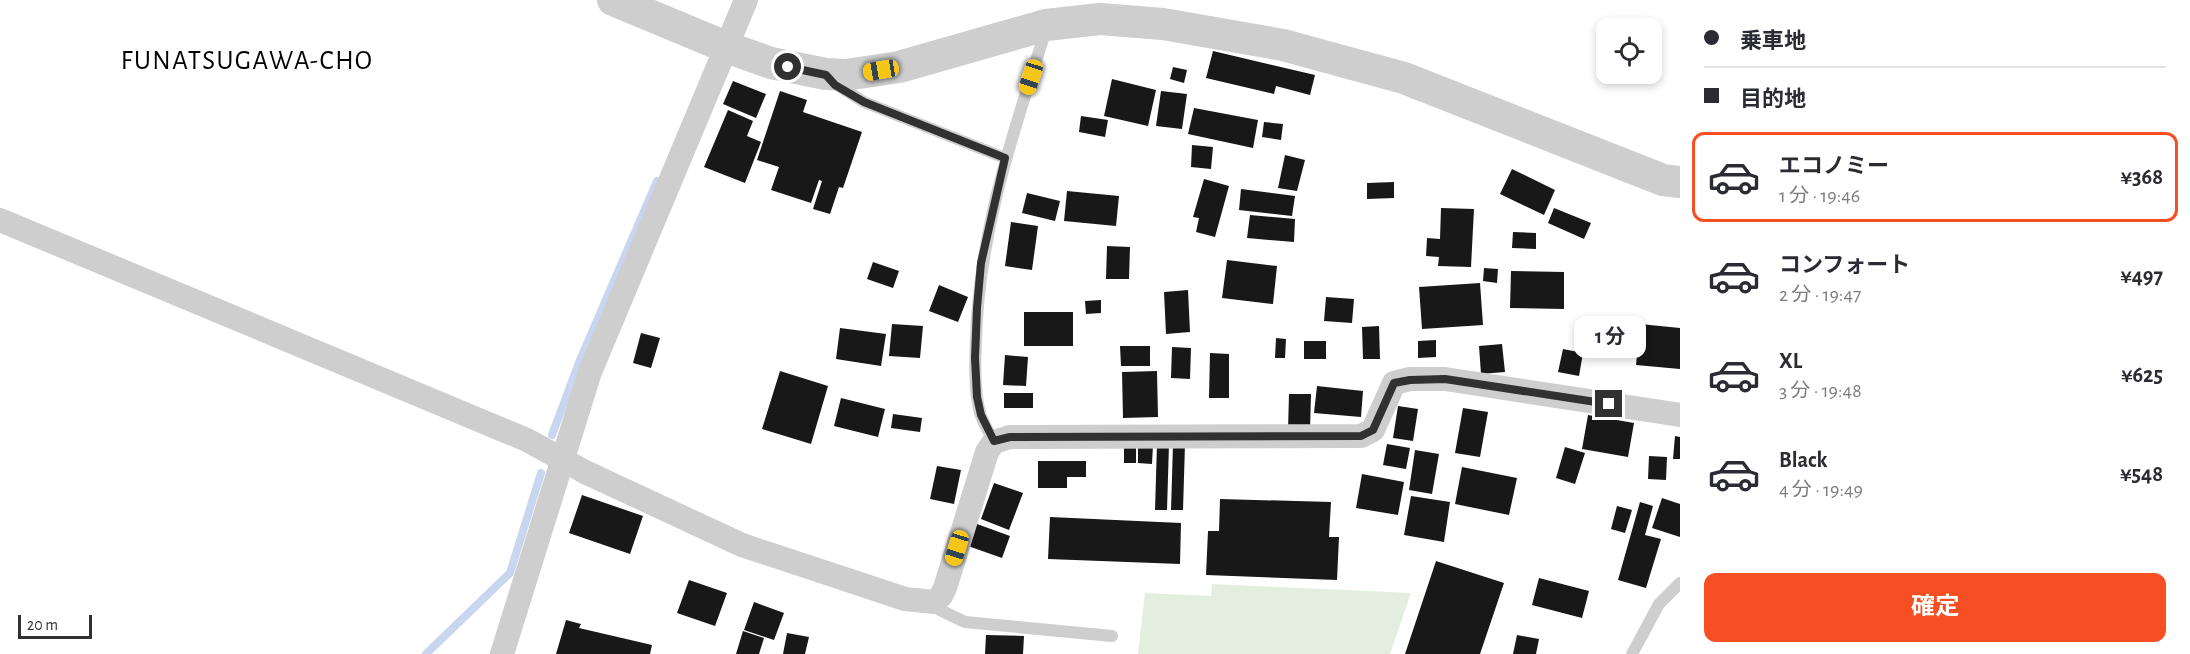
<!DOCTYPE html>
<html lang="ja">
<meta charset="utf-8">
<style>
:root{--surface:#fff;--page:#f7f7f7;--text:#2b2b33;--muted:#7c7c81;--line:#e1e1e2;--accent:#f64f24}
body{margin:0;font-family:"Alegreya Sans","Noto Sans JP",sans-serif;background:var(--page);color:var(--text);height:100vh;display:flex;flex-direction:column;font-size:22px;white-space:nowrap}
*{box-sizing:border-box;margin:0}
p{font-size:20px;color:var(--muted)}
.icon{flex:none;width:33px;height:33px;fill:none;stroke:currentColor;stroke-width:2;stroke-linecap:round;stroke-linejoin:round}
.map{position:relative;flex:1;overflow:hidden}
.sheet{display:flex;flex-direction:column;background:var(--surface);width:510px}
.sheet>*{flex:none}
.guide{display:grid;align-content:center;height:132px;padding:0 24px;background:var(--surface)}
.tools{position:absolute;left:1596px;top:18px;display:grid;gap:12px}
.tools a{display:grid;place-items:center;width:66px;height:66px;border-radius:12px;background:var(--surface);box-shadow:0 3px 9px #0003;font-size:30px}
.scale{position:absolute;left:18px;bottom:15px;width:74px;box-sizing:border-box;padding-left:6px;border:3px solid #313131;border-top:0;font-size:16px;line-height:21px;white-space:nowrap;color:#313131;-webkit-text-stroke:4px #fff;paint-order:stroke}
.end{position:absolute;width:27px;height:27px;margin:-14px;border:8px solid #313131;background:#fff;box-shadow:0 0 0 3px #fff}
.from{border-radius:50%}
.bubble{position:absolute;height:42px;border-radius:12px;background:var(--surface);box-shadow:0 3px 9px #0003;font-size:20px;font-weight:700;line-height:42px;text-align:center}
.car{position:absolute;width:18px;height:36px;margin:-18px -9px;border-radius:8px;box-shadow:0 0 4px 2px #0007;background:linear-gradient(#f5c518 24%,#345 0 40%,#f5c518 0 76%,#345 0 86%,#f5c518 0)}
.guide b{display:flex;align-items:center;gap:21px;height:57px;font-size:22px}
.guide b+b{border-top:2px solid var(--line)}
.guide i{width:15px;height:15px;background:var(--text)}
ul{padding:0;list-style:none}
li{display:flex;align-items:center;gap:18px;height:90px;margin:0 12px 9px;padding:0 12px;border:3px solid transparent;border-radius:12px}
li div{flex:1}
li b{display:block;font-size:22px}
li em{font-style:normal;font-weight:700}
li.current{border-color:var(--accent)}
li>.icon{width:54px;height:54px;stroke-width:1.5}
.primary-button{display:flex;gap:12px;margin-top:auto;padding:12px 24px}
.primary-button a{flex:1;height:69px;border-radius:12px;background:var(--accent);color:#fff;font-size:24px;font-weight:700;line-height:69px;text-align:center}
main{display:flex;flex:1;min-height:0}
.map>svg:first-child{display:block}
.green{fill:#e2efde}
.lines{fill:none;stroke-linecap:round;stroke-linejoin:round}
.stream{stroke:#c9d6f0;stroke-width:8}
.building{fill:#181818}
.service{stroke:#cecece;stroke-width:12}
.minor{stroke:#cecece;stroke-width:24}
.tertiary{stroke:#cecece;stroke-width:32}
.route{stroke:#313131;stroke-width:8}
.labels{text-anchor:middle;dominant-baseline:central;stroke-width:6;stroke-linejoin:round;paint-order:stroke}
.quarter-label{font-size:27px;letter-spacing:1.5px;fill:#000;stroke:#fff}
</style>
<main>
<div class="map">
<svg width="1680" height="654" viewBox="0 0 1680 654">
<rect width="100%" height="100%" fill="#fff"/>
<path class="green" d="M1212,584L1411,593L1390,654H1138L1145,593L1211,596Z"/>
<g class="lines">
<path class="stream" d="M552,435L580,360L657,181
M426,654L510,573L541,473"/>
</g>
<path class="building" d="M1213,51L1315,75L1310,95L1276,86L1274,94L1206,78Z
M1173,67L1187,70L1184,83L1170,79Z
M1112,79L1156,90L1148,126L1104,116Z
M733,81L766,94L756,118L723,104Z
M780,91L807,100L803,112L862,132L843,188L839,187L830,214L813,209L822,181L819,180L811,203L771,190L779,167L757,160Z
M1161,91L1187,94L1182,129L1156,126Z
M1194,108L1258,120L1253,148L1188,134Z
M728,110L753,121L747,136L761,142L745,183L704,167Z
M1081,116L1108,120L1105,137L1079,132Z
M1264,122L1283,124L1281,140L1262,137Z
M1192,145L1213,147L1211,169L1191,167Z
M1285,155L1305,160L1297,191L1278,188Z
M1512,169L1555,190L1544,215L1500,194Z
M1204,179L1229,186L1215,237L1196,232L1199,218L1193,217Z
M1394,182V198L1367,199V183Z
M1241,189L1295,196L1292,216L1239,210Z
M1067,191L1119,196L1116,226L1064,221Z
M1027,193L1060,201L1055,221L1022,213Z
M1441,208L1474,209L1471,267L1438,266L1439,257L1426,256L1427,238L1440,239Z
M1554,208L1591,223L1584,239L1548,223Z
M1250,215L1295,219L1294,242L1247,238Z
M1011,222L1038,226L1032,270L1005,266Z
M1513,232L1536,233V249L1512,248Z
M1107,246L1130,247L1129,279H1106Z
M1227,260L1277,266L1273,304L1222,298Z
M873,262L899,271L893,288L867,279Z
M1484,268L1498,269L1497,283L1483,281Z
M1511,271L1564,272V309L1510,308Z
M1480,283L1483,325L1422,329L1419,287Z
M939,285L968,297L958,322L929,311Z
M1188,290L1190,332L1166,334L1164,292Z
M1326,297L1354,299L1352,323L1324,321Z
M1101,300V313L1086,314L1085,301Z
M1024,312H1073V346H1024Z
M892,324L923,326L920,358L889,356Z
M1640,324L1680,328V369L1636,365Z
M1379,326L1380,359H1363L1362,327Z
M840,328L886,334L881,366L836,359Z
M641,333L660,338L651,368L633,363Z
M1276,338L1286,339L1285,358H1275Z
M1436,340V357L1418,358V341Z
M1304,341H1326V359H1304Z
M1502,344L1505,372L1481,374L1479,346Z
M1120,346H1150V366H1121Z
M1172,347L1191,348L1190,379L1171,378Z
M1563,349L1583,353L1579,376L1558,372Z
M1210,353L1229,354V398H1209Z
M1005,355L1028,357L1026,386L1003,385Z
M780,371L828,386L811,444L762,429Z
M1157,371L1158,417L1123,418L1122,372Z
M1317,386L1363,391L1361,417L1314,413Z
M1004,393H1033V408H1004Z
M1289,394H1311L1310,431L1288,430Z
M841,398L885,409L878,437L834,426Z
M1398,406L1418,409L1413,441L1393,438Z
M1463,408L1488,412L1480,457L1455,453Z
M893,414L922,418L920,432L891,428Z
M1588,415L1634,423L1628,457L1582,449Z
M1675,436L1680,437V459H1673Z
M1124,444L1136,445V463H1124Z
M1157,444H1169L1167,510H1155Z
M1173,444H1185L1183,510H1171Z
M1387,444L1410,448L1406,469L1383,465Z
M1138,445H1153L1152,464L1138,463Z
M1565,447L1585,453L1575,484L1556,478Z
M1415,450L1439,454L1432,494L1409,490Z
M1649,456L1667,457L1666,480L1648,479Z
M1038,461H1086V477H1067V488H1038Z
M937,466L961,470L954,504L930,499Z
M1462,467L1517,478L1509,515L1455,504Z
M1362,474L1404,482L1398,515L1356,508Z
M994,483L1023,493L1009,530L981,519Z
M582,495L643,516L630,554L569,533Z
M1411,496L1450,502L1444,542L1404,535Z
M1662,498L1680,504V537L1652,528Z
M1220,499L1331,502L1329,537H1339L1337,580L1206,575L1208,531H1219Z
M1640,502L1653,506L1645,535L1661,539L1646,588L1618,580Z
M1617,506L1632,510L1625,533L1611,529Z
M1050,517L1181,523L1180,564L1048,559Z
M977,524L1010,536L1002,558L968,546Z
M1436,561L1504,583L1480,654H1405Z
M1539,578L1589,591L1582,618L1532,605Z
M689,580L727,593L715,626L677,613Z
M754,602L784,613L774,640L744,630Z
M566,620L581,624L579,628L652,645L650,654H556Z
M743,631L764,638L759,654H736Z
M787,633L809,637L805,654H783Z
M986,635L1024,636L1023,654H985Z
M1517,635L1539,639L1536,654H1513Z"/>
<g class="lines">
<path class="service" d="M831,81L864,102L1005,158
M994,442C989,432 983,423 980,413C974,389 975,363 976,339C979,233 1012,136 1044,36L1046,26
M934,602L940,610L965,622L1112,636
M1632,654L1659,604L1680,583"/>
<path class="minor" d="M0,220L527,440L585,472L742,545L905,599L934,602L941,596L945,588L987,452L994,442L1010,437L1361,436L1373,430L1394,383L1410,379H1445L1680,415
M502,654L590,372L746,0"/>
<path class="tertiary" d="M613,0L726,47L771,63L826,74L846,75L899,67L1046,25L1100,19L1163,24L1283,45L1404,78L1663,180L1680,182"/>
</g>
<g class="lines">
<path class="route" d="M788,67L826,75L835,85L864,102L1005,158L981,263L977,308L975,358L977,397L981,415L994,441L1010,437L1361,436L1373,430L1394,383L1410,380L1445,379L1609,404"/>
</g>
<g class="labels">
<g class="quarter-label">
<text x="247" y="60">FUNATSUGAWA-CHO</text>
</g>
</g>
</svg>
<div class="tools">
<a><svg class="icon" aria-label="locate" viewBox="0 0 24 24"><circle cx="12" cy="12" r="6"/><path d="M12 2v4M12 18v4M2 12h4M18 12h4"/></svg></a>
</div>
<div class="scale">20 m</div>
<i class="end from" style="left:788px;top:67px"></i>
<i class="end" style="left:1609px;top:404px"></i>
<div class="bubble" style="left:1574px;top:316px;width:72px">1 分</div>
<i class="car" style="left:881px;top:70px;rotate:261deg"></i>
<i class="car" style="left:1031px;top:77px;rotate:198deg"></i>
<i class="car" style="left:957px;top:548px;rotate:197deg"></i>
</div>
<section class="sheet">
<div class="guide">
<b><i class="from"></i>乗車地</b>
<b><i></i>目的地</b>
</div>
<ul>
<li class="current"><svg class="icon" aria-label="car" viewBox="0 0 24 24"><path d="M5 17H2v-5l4-1 3-4h7l3 4 3 1v5h-3M9 17h6M6 11h13"/><circle cx="7" cy="17" r="2"/><circle cx="17" cy="17" r="2"/></svg><div><b>エコノミー</b><p>1 分 · 19:46</p></div><em>¥368</em></li>
<li><svg class="icon" aria-label="car" viewBox="0 0 24 24"><path d="M5 17H2v-5l4-1 3-4h7l3 4 3 1v5h-3M9 17h6M6 11h13"/><circle cx="7" cy="17" r="2"/><circle cx="17" cy="17" r="2"/></svg><div><b>コンフォート</b><p>2 分 · 19:47</p></div><em>¥497</em></li>
<li><svg class="icon" aria-label="car" viewBox="0 0 24 24"><path d="M5 17H2v-5l4-1 3-4h7l3 4 3 1v5h-3M9 17h6M6 11h13"/><circle cx="7" cy="17" r="2"/><circle cx="17" cy="17" r="2"/></svg><div><b>XL</b><p>3 分 · 19:48</p></div><em>¥625</em></li>
<li><svg class="icon" aria-label="car" viewBox="0 0 24 24"><path d="M5 17H2v-5l4-1 3-4h7l3 4 3 1v5h-3M9 17h6M6 11h13"/><circle cx="7" cy="17" r="2"/><circle cx="17" cy="17" r="2"/></svg><div><b>Black</b><p>4 分 · 19:49</p></div><em>¥548</em></li>
</ul>
<div class="primary-button"><a>確定</a></div>
</section>
</main>
